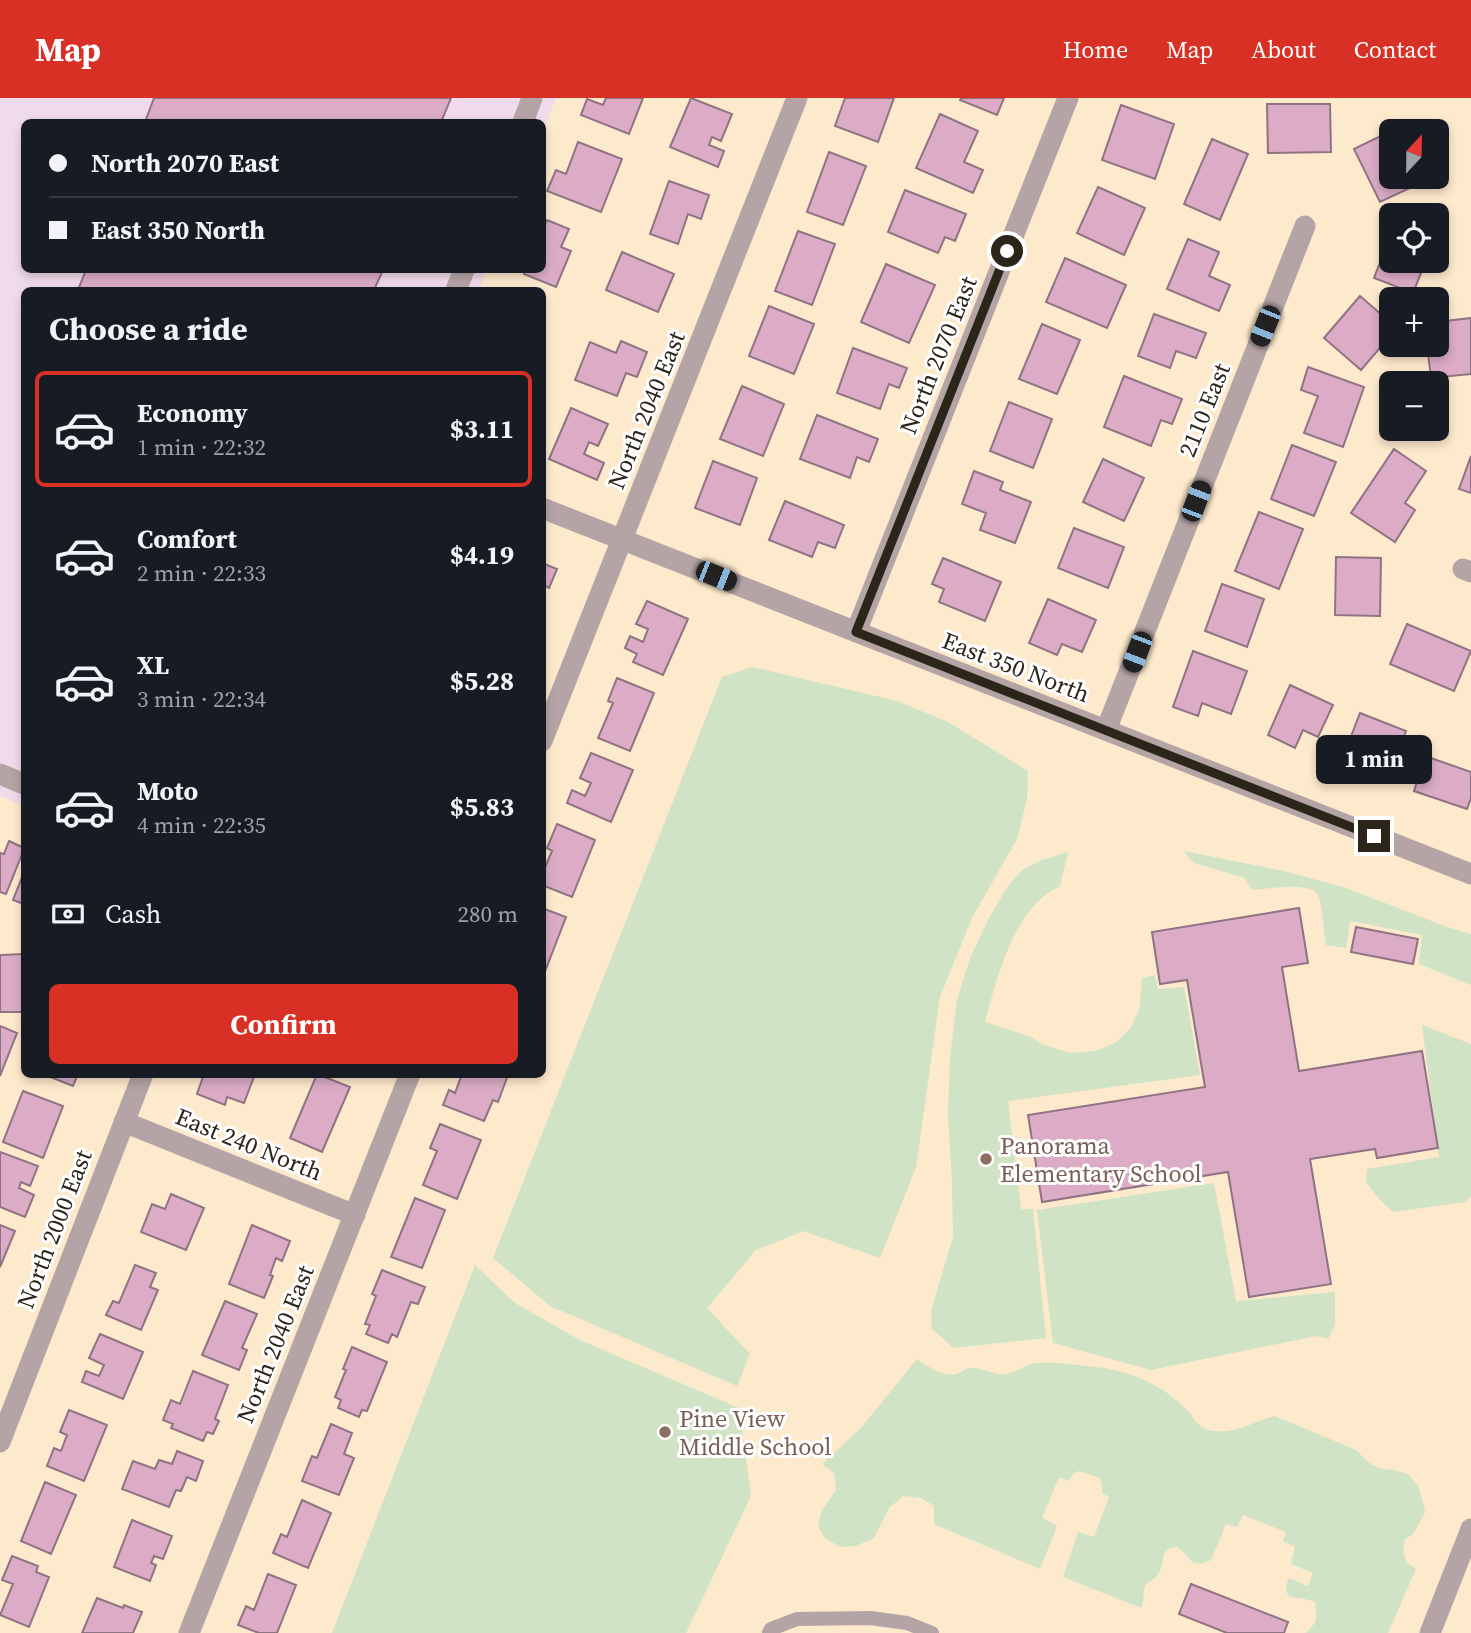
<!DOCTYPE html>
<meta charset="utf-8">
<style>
:root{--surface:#171b24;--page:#242831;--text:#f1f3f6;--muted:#9ea1a6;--line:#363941;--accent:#d93025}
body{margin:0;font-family:"Source Serif 4",serif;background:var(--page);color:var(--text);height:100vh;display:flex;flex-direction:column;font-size:26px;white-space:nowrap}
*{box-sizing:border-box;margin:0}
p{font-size:23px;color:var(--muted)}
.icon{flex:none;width:38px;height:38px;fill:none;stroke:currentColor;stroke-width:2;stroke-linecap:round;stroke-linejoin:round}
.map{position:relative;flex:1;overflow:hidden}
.drawer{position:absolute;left:21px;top:189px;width:525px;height:791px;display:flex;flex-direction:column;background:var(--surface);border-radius:10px;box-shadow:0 4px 10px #0003}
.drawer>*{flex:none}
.hud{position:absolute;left:21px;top:21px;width:525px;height:154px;border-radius:10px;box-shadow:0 4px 10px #0003;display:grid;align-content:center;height:154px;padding:0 28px;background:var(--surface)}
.needle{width:46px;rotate:22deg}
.fabs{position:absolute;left:1379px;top:21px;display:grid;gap:14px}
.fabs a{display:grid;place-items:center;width:70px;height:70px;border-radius:10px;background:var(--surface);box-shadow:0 4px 10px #0003;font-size:35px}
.end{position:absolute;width:32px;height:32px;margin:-16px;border:9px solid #2c251a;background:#fff;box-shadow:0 0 0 4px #fff}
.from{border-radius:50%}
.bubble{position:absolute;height:49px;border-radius:10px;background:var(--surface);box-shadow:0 4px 10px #0003;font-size:23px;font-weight:700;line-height:49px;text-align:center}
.car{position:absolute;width:21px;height:42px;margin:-21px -10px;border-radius:9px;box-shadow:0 0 5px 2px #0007;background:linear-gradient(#222 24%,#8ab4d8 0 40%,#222 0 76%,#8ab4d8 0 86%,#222 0)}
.hud b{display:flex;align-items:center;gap:24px;height:66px;font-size:26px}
.hud b+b{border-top:2px solid var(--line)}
.hud i{width:18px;height:18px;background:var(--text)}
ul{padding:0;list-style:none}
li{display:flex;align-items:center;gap:21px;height:116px;margin:0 14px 10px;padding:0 14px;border:4px solid transparent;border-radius:10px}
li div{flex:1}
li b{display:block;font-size:26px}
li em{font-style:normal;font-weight:700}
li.current{border-color:var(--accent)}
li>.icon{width:63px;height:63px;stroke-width:1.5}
h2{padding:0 28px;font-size:32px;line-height:84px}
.pay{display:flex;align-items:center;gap:18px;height:77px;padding:0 28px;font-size:26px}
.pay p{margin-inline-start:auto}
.button{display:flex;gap:14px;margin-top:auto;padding:14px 28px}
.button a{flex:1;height:80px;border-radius:10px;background:var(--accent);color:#fff;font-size:28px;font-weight:700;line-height:80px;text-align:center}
header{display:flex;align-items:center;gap:42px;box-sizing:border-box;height:98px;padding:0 35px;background:var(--accent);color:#fff}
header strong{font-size:33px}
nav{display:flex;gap:38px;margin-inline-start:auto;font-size:24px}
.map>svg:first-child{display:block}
.commercial{fill:#f0dbea}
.green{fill:#d0e3c5}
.building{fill:#dcacc7;stroke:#907383;stroke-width:2}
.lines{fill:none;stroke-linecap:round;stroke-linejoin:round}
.service{stroke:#b5a4a6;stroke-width:14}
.minor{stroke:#b5a4a6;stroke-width:21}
.route{stroke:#2c251a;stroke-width:9}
.education-dot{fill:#8d6e63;stroke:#fff;stroke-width:2.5}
.labels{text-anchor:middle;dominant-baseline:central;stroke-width:6;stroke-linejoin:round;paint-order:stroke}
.street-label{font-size:24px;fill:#2c251a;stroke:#fff}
.education-label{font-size:24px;fill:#785e54;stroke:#fff;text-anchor:start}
</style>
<header>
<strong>Map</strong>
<nav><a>Home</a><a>Map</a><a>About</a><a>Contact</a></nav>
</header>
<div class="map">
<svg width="1471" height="1535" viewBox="0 0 1471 1535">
<rect width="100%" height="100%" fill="#fde9cc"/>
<path class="commercial" d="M0,0H556L543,33L542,24H24V172H487L478,192H24V708L0,698Z"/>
<path class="green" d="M752,569L897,603L948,624L1028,673L1027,701L1017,741L972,820L940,899L916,1069L880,1160L803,1133L755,1153L707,1210L750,1256L737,1288L550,1208L493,1160L722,579Z
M1183,753L1284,773L1346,790L1447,829L1471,836V887L1419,866L1422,837L1350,823L1346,850L1326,847C1324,837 1322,804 1318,797C1309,783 1267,791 1252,792L1245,780L1194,765Z
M1068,754L1060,788C1014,809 997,879 985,924L1031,939L1044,947L1071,955L1096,953L1116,944L1131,930L1140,909L1142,880L1155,877L1158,891L1184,889L1200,977L1008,1003L1021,1111H1033L1046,1240L954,1250L932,1231L931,1213L953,1139L952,1084L948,1016L950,960L957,901L971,858L990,818L1006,791L1022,772L1042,762Z
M1422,927L1471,946V1098L1466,1104L1393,1114L1380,1102L1366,1084L1367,1071L1439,1059Z
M1214,1085L1236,1203L1335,1194V1227L1328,1241L1316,1238L1151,1272L1053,1245L1037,1112Z
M475,1167L515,1205L580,1242L739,1310L751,1398L686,1535H332Z
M917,1261C927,1268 942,1279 956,1276C961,1275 965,1270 970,1270C983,1269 994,1278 1007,1276C1017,1274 1027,1266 1037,1265C1055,1263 1077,1267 1096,1269C1118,1271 1142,1279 1161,1291C1169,1296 1179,1304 1186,1311C1196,1321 1197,1331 1214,1333C1237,1336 1254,1323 1275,1318L1356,1352L1369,1365L1381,1371L1394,1372L1408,1376L1419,1389L1425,1414L1418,1428L1413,1436L1405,1441L1403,1453L1407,1465L1416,1471L1388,1535H1306C1319,1521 1317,1523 1315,1504C1301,1497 1278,1506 1289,1480L1308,1488L1313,1475L1291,1466L1295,1449L1283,1443L1286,1434L1243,1417L1237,1429L1226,1426L1211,1462C1189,1472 1192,1459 1177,1449L1170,1450L1164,1455C1162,1470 1160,1479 1146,1486C1142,1495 1145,1502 1141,1510L1063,1479L1078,1434L1094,1439L1109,1399L1102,1395V1389L1100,1380L1079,1373L1073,1376L1069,1383L1059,1379L1042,1420L1057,1428L1040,1471L934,1426V1408L921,1400L903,1398L889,1410L874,1440L856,1448L840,1449L825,1440L818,1428L822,1412L836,1392L834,1375L822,1366L860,1331Z"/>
<path class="building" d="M154,0H451L441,24H145Z
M606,0H643L629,36L581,17L587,1L603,7Z
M691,0L732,16L721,43L712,39L709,47L724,53L718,69L670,49Z
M845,0H894L878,44L835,28Z
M961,0H1004L997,17L960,2Z
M1267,6H1330L1331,54L1268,55Z
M1121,7L1174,26L1155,81L1102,62Z
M940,16L978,33L964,64L983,72L973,95L916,70Z
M1401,28L1403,33H1391V79H1426L1427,82L1380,104L1354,51Z
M1212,41L1248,56L1220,122L1184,106Z
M578,44L622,61L601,114L547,93L556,72L566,76Z
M829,54L866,68L843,127L807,114Z
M669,83L709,97L701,121L688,116L678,146L650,136Z
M1098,89L1145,110L1124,157L1077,135Z
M905,92L966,116L955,143L945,139L938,155L888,134Z
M547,122L569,131L561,149L571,153L556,189L524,176L526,172H542V132Z
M798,133L835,146L812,207L775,193Z
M1188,141L1219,154L1209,178L1230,187L1219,213L1167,191Z
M1388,144L1391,145V163H1426L1413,195L1374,180Z
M622,154L674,176L658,214L606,192Z
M1065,160L1126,187L1107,230L1046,204Z
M886,166L935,187L909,245L861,224Z
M86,172H383L374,192H78Z
M1360,198L1391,225V237L1361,272L1324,240Z
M769,208L814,226L794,276L749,258Z
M1154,216L1206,235L1196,260L1176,253L1170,270L1138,258Z
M1471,220V276L1431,280L1427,247H1437V224Z
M1042,226L1080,242L1057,296L1019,281Z
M621,243L647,254L637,279L626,275L617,298L575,282L590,244L616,255Z
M853,250L907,270L899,290L889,286L880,311L837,295Z
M1308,269L1364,289L1343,349L1304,335L1318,298L1301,292Z
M1124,278L1182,301L1172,326L1161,322L1151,348L1104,329Z
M742,288L784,306L763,358L720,341Z
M1009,304L1052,321L1033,370L990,353Z
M571,310L608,326L598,348L589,344L584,356L604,365L597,382L549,361Z
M817,317L878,341L869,364L857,359L850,380L800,361Z
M1292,347L1336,364L1314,418L1271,401Z
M1394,351L1426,373L1405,405L1415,412L1395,444L1351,415Z
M1471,358V395L1459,391Z
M1103,361L1144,380L1124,423L1083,404Z
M713,363L757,380L740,427L695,410Z
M974,373L1003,384L1000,392L1031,404L1015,445L980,432L986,415L962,406Z
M785,403L844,427L835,450L818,444L812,459L769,442Z
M1259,414L1303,431L1279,491L1235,473Z
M1074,430L1124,449L1108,490L1058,470Z
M1336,459L1381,460L1380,518L1335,517Z
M943,460L1001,484L985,523L939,504L944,491L932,486Z
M542,465L557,471L549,490L544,487L542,490Z
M1222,486L1264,501L1247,549L1205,533Z
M1048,501L1096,522L1082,554L1062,546L1057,557L1029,545Z
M647,503L688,521L663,577L633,564L637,556L625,550L630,538L643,544L648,531L636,526Z
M1407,526L1471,553L1454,593L1390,566Z
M1193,553L1247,573L1231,616L1202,605L1198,618L1173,609Z
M617,580L654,595L630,653L598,640L613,605L608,603Z
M1290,587L1333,607L1318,639L1303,632L1295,650L1268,637Z
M1360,615L1406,633L1394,664L1367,654L1359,674L1340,667Z
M591,655L633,672L611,724L567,705L572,692L585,698L591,685L580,680Z
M1425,658L1471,674V700L1467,711L1414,693Z
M557,726L595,742L572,799L542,787V776L552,753L547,750Z
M9,743L24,750V751L6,796L0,794V755L4,756Z
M24,774V806L13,802Z
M542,810L566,819L544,876H542Z
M1299,810L1308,865L1282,869L1299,973L1422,953L1438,1050L1377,1060L1375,1051L1310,1061L1331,1186L1249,1199L1228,1074L1042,1104L1028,1017L1205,989L1187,882L1160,886L1152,834Z
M1356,829L1418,841L1413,866L1351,854Z
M24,856V914H0V857Z
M0,928L17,935L0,978Z
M43,976H78L73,988Z
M204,976H255L244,1005L227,999L225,1007L197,996Z
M317,976L350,989L322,1054L290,1040Z
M462,976L508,977L498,1004L493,1002L484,1023L443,1007L449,992L455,995Z
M23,993L63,1008L43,1060L3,1044Z
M440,1026L481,1042L457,1101L423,1087L437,1053L430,1050Z
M0,1054L38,1068L30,1088L21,1084L19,1090L34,1097L25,1119L0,1109Z
M171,1096L204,1110L186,1152L141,1134L152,1106L165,1111Z
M415,1100L445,1112L422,1170L391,1159Z
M0,1127L15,1133L0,1169Z
M252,1127L290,1143L282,1163L276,1160L270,1177L273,1178L264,1200L229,1186Z
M135,1167L156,1175L150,1189L158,1192L141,1232L106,1217L113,1203L119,1205Z
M382,1172L425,1189L418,1206L411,1204L397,1239L392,1236L388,1245L366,1236L370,1227L365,1226L376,1198L372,1196Z
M225,1203L257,1216L242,1250L247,1252L239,1272L202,1257Z
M100,1236L143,1254L123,1301L82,1284L86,1273L99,1278L104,1267L89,1260Z
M352,1249L387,1264L367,1313L362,1312L359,1319L338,1310L341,1302L335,1299L346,1272L343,1271Z
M193,1273L228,1287L215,1321L219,1323L213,1336L207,1334L203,1343L171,1330L173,1326L163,1322L171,1302L180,1306Z
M69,1312L107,1327L84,1383L47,1368L54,1350L61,1353L67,1337L60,1334Z
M331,1326L352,1335L344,1356L354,1360L339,1397L302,1383L312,1358L317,1360Z
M177,1353L203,1363L196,1383L187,1379L181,1393L176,1392L169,1409L122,1391L133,1363L155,1371L159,1362L172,1366Z
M45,1384L76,1397L51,1456L21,1443Z
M302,1402L331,1415L308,1470L273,1455L281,1436L287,1439Z
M132,1422L172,1438L163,1461L154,1458L151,1465L156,1467L150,1483L114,1469Z
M12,1458L38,1468L36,1474L49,1479L29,1529L0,1517L13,1486L2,1482Z
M268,1476L296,1487L277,1535H259L238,1527L246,1508L254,1512Z
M1191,1486L1288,1524L1284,1535H1227L1179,1516Z
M97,1500L123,1510L124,1507L142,1514L133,1535H82Z"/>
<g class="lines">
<path class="service" d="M769,1535L771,1531L797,1521L870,1520L907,1525L932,1535"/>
<path class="minor" d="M523,24L532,0
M456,192L464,172
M542,410L1471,776
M1463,471L1471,474
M856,534L1068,0
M1106,632L1305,128
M542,643L797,0
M0,676L24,686
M124,1024L355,1117
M0,1344L143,976
M189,1535L410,976
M1430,1535L1471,1431"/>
</g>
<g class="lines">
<path class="route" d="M1007,153L856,534L1374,738"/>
</g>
<g class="education-dot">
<circle cx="986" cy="1061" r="7"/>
<circle cx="665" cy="1334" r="7"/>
</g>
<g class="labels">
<g class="street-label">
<text transform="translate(938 257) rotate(-68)">North 2070 East</text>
<text transform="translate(646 312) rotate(-68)">North 2040 East</text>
<text transform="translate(1204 312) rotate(-68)">2110 East</text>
<text transform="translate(1016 569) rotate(21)">East 350 North</text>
<text transform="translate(249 1046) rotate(22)">East 240 North</text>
<text transform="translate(54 1131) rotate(-69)">North 2000 East</text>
<text transform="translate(275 1246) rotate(-68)">North 2040 East</text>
</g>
<g class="education-label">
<text x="1000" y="1047">Panorama<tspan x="1000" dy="28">Elementary School</tspan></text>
<text x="679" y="1320">Pine View<tspan x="679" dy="28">Middle School</tspan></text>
</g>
</g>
</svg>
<div class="fabs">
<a><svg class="needle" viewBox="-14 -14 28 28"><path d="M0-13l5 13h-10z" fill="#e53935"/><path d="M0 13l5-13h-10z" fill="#9ea1a6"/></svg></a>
<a><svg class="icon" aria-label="locate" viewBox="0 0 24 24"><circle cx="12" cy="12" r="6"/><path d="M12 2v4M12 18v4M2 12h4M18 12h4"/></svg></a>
<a>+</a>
<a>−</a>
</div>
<i class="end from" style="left:1007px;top:153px"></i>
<i class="end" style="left:1374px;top:738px"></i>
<div class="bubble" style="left:1316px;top:637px;width:116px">1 min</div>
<i class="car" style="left:1265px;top:228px;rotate:202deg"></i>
<i class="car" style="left:1196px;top:403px;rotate:21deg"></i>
<i class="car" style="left:716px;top:478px;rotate:112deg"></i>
<i class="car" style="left:1137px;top:554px;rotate:201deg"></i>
<div class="hud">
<b><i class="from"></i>North 2070 East</b>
<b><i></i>East 350 North</b>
</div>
<section class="drawer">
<h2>Choose a ride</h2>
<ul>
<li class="current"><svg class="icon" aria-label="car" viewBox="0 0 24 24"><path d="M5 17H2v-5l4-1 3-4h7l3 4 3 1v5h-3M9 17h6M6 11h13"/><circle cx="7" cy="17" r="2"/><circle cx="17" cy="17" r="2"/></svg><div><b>Economy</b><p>1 min · 22:32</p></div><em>$3.11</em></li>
<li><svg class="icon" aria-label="car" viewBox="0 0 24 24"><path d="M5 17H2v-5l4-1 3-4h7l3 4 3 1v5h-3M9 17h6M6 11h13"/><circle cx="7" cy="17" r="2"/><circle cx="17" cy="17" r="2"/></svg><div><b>Comfort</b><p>2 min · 22:33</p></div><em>$4.19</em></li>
<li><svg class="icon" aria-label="car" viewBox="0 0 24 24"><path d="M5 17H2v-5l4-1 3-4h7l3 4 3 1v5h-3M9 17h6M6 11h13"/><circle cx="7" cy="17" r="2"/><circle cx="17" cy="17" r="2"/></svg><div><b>XL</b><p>3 min · 22:34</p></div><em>$5.28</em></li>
<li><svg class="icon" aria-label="car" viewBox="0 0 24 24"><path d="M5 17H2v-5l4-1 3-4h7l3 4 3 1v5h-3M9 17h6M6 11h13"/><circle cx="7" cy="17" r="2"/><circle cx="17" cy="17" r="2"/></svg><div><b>Moto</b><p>4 min · 22:35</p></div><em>$5.83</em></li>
</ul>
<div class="pay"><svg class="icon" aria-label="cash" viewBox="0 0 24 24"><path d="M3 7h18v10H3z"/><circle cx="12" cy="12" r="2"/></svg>Cash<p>280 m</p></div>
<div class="button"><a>Confirm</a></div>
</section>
</div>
